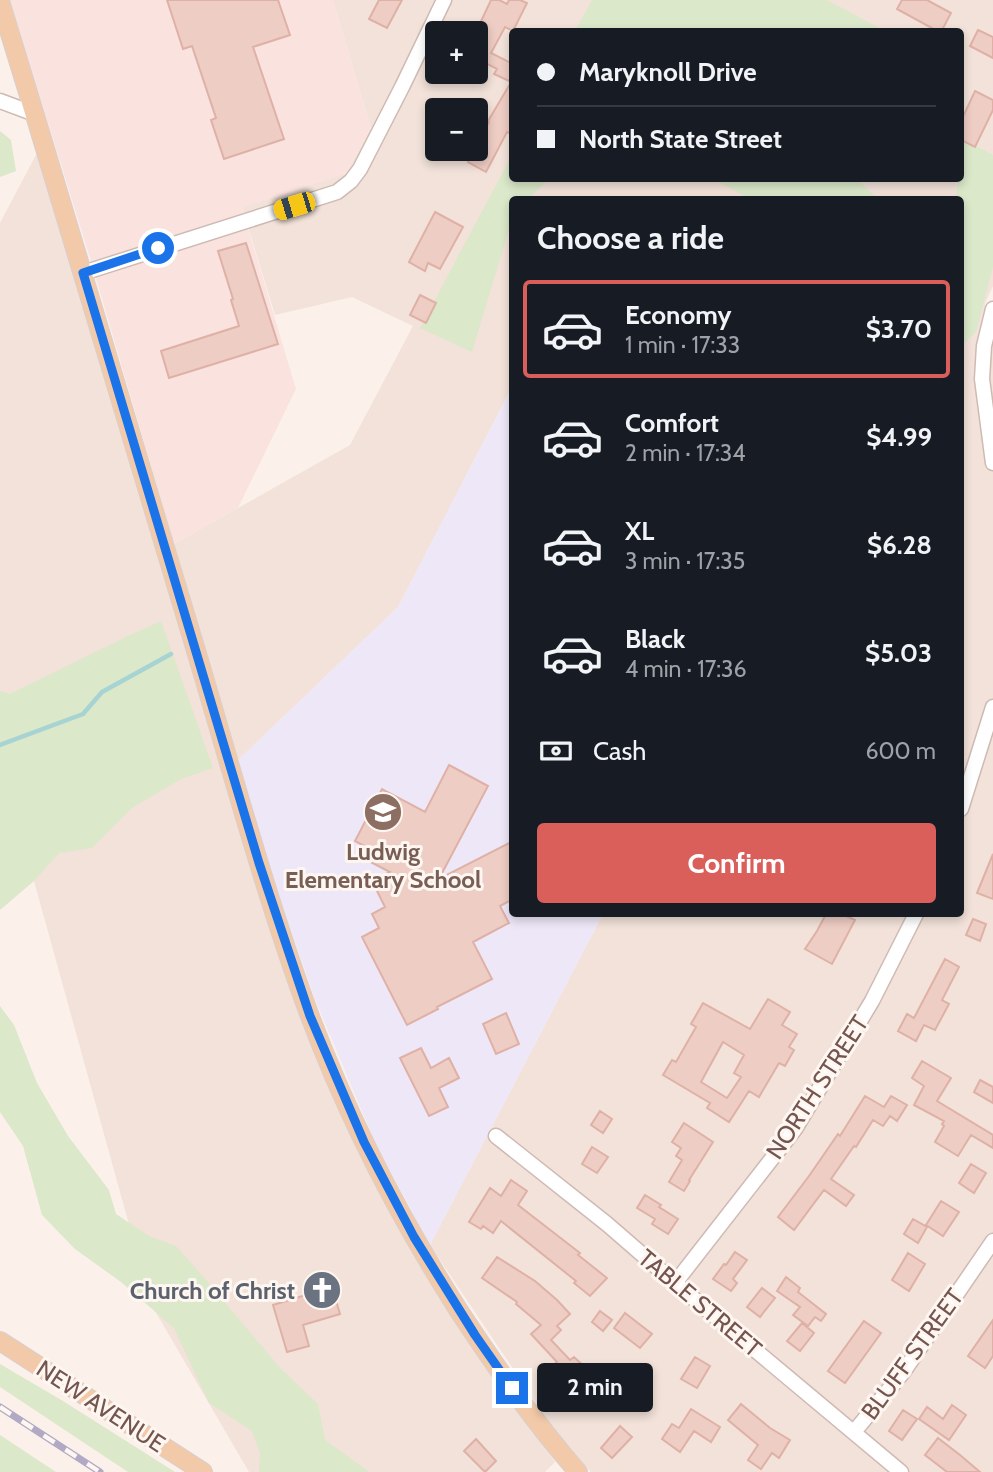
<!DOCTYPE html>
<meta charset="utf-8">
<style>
:root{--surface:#171b24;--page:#242831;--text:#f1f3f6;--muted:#9ea1a6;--line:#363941;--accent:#da5f5b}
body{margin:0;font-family:Cabin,sans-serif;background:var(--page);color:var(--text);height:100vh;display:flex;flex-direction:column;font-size:26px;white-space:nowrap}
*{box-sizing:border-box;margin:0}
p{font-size:23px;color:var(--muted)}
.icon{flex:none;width:38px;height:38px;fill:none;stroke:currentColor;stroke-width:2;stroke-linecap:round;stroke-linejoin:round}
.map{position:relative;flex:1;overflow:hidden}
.sheet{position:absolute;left:509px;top:196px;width:455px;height:721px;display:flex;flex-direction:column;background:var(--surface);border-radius:7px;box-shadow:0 4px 10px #0003}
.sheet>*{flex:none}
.top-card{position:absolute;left:509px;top:28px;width:455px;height:154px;border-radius:7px;box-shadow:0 4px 10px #0003;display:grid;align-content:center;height:154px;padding:0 28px;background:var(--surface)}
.fabs{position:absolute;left:425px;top:21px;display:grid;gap:14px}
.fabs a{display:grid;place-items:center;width:63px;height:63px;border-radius:7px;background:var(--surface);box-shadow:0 4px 10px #0003;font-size:35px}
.end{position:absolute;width:32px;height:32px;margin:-16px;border:9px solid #1a73e8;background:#fff;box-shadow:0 0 0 4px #fff}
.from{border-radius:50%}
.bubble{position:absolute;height:49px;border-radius:7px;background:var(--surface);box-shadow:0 4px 10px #0003;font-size:23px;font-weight:800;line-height:49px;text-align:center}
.car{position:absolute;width:21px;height:42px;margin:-21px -10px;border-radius:9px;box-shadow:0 0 5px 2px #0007;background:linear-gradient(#f5c518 24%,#345 0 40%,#f5c518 0 76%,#345 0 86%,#f5c518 0)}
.top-card b{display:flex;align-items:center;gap:24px;height:66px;font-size:26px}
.top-card b+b{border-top:2px solid var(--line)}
.top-card i{width:18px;height:18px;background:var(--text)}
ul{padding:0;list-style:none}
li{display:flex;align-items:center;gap:21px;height:98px;margin:0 14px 10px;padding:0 14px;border:4px solid transparent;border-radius:7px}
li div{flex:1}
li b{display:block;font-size:26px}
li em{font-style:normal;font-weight:800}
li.current{border-color:var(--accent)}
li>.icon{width:63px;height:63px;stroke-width:1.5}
h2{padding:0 28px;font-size:32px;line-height:84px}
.pay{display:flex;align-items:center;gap:18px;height:77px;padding:0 28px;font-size:26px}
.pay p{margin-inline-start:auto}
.button{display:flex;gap:14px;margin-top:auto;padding:14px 28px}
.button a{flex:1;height:80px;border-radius:7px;background:var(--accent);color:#fff;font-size:28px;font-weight:800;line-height:80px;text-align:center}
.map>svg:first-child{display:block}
.residential{fill:#f2e2d9;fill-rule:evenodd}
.commercial{fill:#fae2df}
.education{fill:#eee7f8}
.green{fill:#dbe8c9}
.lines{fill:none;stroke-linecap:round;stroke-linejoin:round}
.stream{stroke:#a7d4d3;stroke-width:4.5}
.building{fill:#eecdc4;stroke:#dfb1a6;stroke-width:2;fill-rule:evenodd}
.minor-casing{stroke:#cebab3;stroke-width:17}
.major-casing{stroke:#d8cfce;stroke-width:20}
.minor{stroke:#fff;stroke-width:14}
.major{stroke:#f3caa9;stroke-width:18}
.rail-casing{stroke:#b2a9c5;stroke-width:7}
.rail{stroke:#fef6f1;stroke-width:4.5;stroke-dasharray:13;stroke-linecap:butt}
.route{stroke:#1a73e8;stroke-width:9}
.labels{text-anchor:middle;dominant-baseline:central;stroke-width:6;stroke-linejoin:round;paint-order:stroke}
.education-label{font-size:24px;font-weight:bold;fill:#785e54;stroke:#fef6f1}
.street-label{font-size:24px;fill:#74554f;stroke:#fef6f1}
.worship-label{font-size:24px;font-weight:bold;fill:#5b616d;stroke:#fef6f1;text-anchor:end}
</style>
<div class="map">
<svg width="993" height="1472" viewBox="0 0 993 1472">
<rect width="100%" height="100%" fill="#fbf1ea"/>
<path class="residential" d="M333,0H993V286L986,301L975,355L979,400L993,334V1472H591L546,1418L430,1245L603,914H961V200H513V385L398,607L238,760L174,544L350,445L413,326L352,297L275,315L242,207L346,173L371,128ZM513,32H961V178H513ZM438,33H476V72H438ZM438,110H476V149H438Z
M38,151L279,958L309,1038L336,1103L366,1166L459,1327L555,1462L545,1472H249L151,1304L34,881L0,769V223Z"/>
<path class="commercial" d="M10,0H333L371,128L346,173L242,208L296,389L238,508L174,544L90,258Z"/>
<path class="education" d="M513,385V914H603L430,1245L376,1145L315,999L267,863L238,760L398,607Z"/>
<path class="green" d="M592,0H827L885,31H575Z
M0,131L11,140L16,171L0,177Z
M961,138L993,155V267L976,332L961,346V200H956L958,179L961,178Z
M513,153V178L549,179L528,199L513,200V216L472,352L420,328Z
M714,179H857L878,199H749Z
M161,621L213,768L181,779L132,808L92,848L59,853L34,881L0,910V691L10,694L128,636Z
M0,1006L14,1025L37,1083L68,1136L109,1190L116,1214L149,1236L176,1246L207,1281L280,1368L318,1404L325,1440L369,1472H259L260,1453L252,1431L209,1403L174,1328L121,1282L75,1249L42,1215L23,1146L0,1112Z
M0,1364L63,1401L175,1472H128L0,1387Z
M0,1435L56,1472H0Z"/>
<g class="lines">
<path class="stream" d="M0,745L83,714L102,692L171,654"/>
</g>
<path class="building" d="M167,0H278L290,35L253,47L284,139L224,159L211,120L216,118L192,46L183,49Z
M379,0H402L387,28L369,19Z
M491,0H499L507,4L509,0H520L527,3L513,31L505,27L491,53L513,64V73L509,81L494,74L497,69L476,58V32Z
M902,0H927L951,13L941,32H939L897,9Z
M978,30L993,37V58L970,46Z
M513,79V126L509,133L507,132L486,172L468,162L489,122L488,121Z
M975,91L993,100V110L975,147L961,140V121Z
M435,212L463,227L440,269L428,263L425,271L409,262Z
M246,243L278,344L169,378L161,351L239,326L231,300L233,299L218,251Z
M420,295L436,303L426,323L410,315Z
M449,765L488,786L439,879L513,841V899L500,906L509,923L473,942L492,979L437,1007L438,1009L407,1025L362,937L379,928L372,914L385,907L372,881L390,872L361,857L366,847L355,841L382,789L425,812Z
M993,854V899L977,893Z
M826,914H842L855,920L832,964L805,949L817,931Z
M973,919L986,924L980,941L966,935Z
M945,959L959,967L942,1000L949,1004L935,1030L924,1025L916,1041L898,1031L907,1014L914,1018Z
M768,999L790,1012L782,1025L797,1034L789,1047L794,1050L785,1066L779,1063L759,1097L749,1091L729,1122L707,1108L710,1103L663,1075L672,1060L676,1062L696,1027L691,1024L703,1003L750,1029ZM723,1042L744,1055L734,1073L741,1077L727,1098L701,1082Z
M506,1013L519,1044L496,1054L483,1024Z
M421,1048L431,1068L449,1058L459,1078L439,1088L448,1107L429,1116L400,1058Z
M922,1061L951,1078L937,1101L993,1135V1148L971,1135L958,1156L935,1142L944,1126L942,1124L944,1121L914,1105L924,1086L912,1078Z
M980,1080L993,1087V1103L974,1092Z
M865,1096L884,1107L891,1096L907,1105L897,1121L890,1116L883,1126L873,1120L856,1147L854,1146L831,1179L854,1195L846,1206L824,1190L794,1230L778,1217L809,1176L838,1134L840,1136Z
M600,1111L612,1119L603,1133L591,1125Z
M684,1123L713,1142L689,1180L690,1181L684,1191L669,1182L682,1160L676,1156L681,1148L672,1142Z
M592,1147L608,1157L597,1173L582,1164Z
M971,1164L986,1173L974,1193L959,1183Z
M511,1180L527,1191L518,1205L580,1253L578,1255L607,1278L590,1296L574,1283L576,1281L501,1221L493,1233L483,1226L481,1229L469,1222L490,1188L501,1196Z
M645,1195L661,1205L659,1207L678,1219L668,1234L652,1224L655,1219L637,1208Z
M941,1201L959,1212L943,1236L926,1225Z
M913,1219L927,1227L918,1243L904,1234Z
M735,1252L747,1260L733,1279L737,1283L731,1291L713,1279L724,1264L726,1265Z
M908,1253L925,1264L909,1291L892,1280Z
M497,1257L535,1281L557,1300L570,1314L557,1326L561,1330L551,1340L570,1360L574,1357L605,1386L586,1405L562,1381L559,1384L547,1371L557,1362L531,1334L541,1325L516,1304L517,1302L482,1278Z
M786,1277L800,1288L798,1292L826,1314L821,1321L815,1317L808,1326L793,1315L800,1307L777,1291Z
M332,1287L340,1314L303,1325L309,1346L287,1352L273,1305Z
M762,1288L775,1298L760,1317L747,1307Z
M600,1311L612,1320L603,1331L592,1322Z
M625,1313L652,1334L640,1348L614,1328Z
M993,1320V1356L985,1368L968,1356Z
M864,1321L881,1333L845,1383L828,1371Z
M802,1323L814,1333L800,1351L787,1341Z
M695,1357L710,1366L697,1388L681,1379Z
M741,1404L770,1428L790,1440L779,1458L772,1453L761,1469L748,1460L758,1445L728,1420Z
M952,1405L966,1415L949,1440L919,1419L927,1407L943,1419Z
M691,1409L720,1427L711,1442L694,1431L680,1452L662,1439L672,1424L679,1428Z
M903,1410L917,1419L902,1440L889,1431Z
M620,1426L632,1437L612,1458L601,1448Z
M938,1438L960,1455L980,1472H947L925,1455Z
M476,1439L496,1461L485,1472L464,1451Z"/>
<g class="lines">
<g class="minor-casing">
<path id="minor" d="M0,101L35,114
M83,273L337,192L351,181L360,169L402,87L444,0
M993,309L984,346L982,379L993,463
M961,809L993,707
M496,1136L607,1224L675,1283L901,1472
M675,1283L795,1129L872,1001L916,914
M854,1432L904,1371L993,1241"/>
</g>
<g class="major-casing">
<path id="major" d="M0,1C66,215 129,430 194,644C231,767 264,891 308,1011C347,1116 399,1217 459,1311C496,1367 534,1422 578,1472
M0,1341L203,1472"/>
</g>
<use href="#minor" class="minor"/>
<use href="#major" class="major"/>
<g class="rail-casing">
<path id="rail" d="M0,1407L100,1472"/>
</g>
<use href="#rail" class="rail"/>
</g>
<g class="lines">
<path class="route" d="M158,248L83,273L259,863L310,1016L364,1142L414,1237L475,1335L512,1388"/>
</g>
<defs>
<g id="school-disc" transform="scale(2.0125)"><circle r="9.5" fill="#8d6e63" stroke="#fef6f1"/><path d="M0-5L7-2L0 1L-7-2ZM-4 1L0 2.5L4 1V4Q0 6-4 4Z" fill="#fff"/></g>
<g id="church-disc" transform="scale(2.0125)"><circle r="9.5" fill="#6b7280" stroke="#fef6f1"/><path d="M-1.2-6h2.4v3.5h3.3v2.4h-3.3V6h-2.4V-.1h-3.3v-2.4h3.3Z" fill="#fff"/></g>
</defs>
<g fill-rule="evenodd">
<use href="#school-disc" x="383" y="812"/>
<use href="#church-disc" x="322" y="1290"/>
</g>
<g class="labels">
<g class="education-label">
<text x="383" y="851">Ludwig<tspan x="383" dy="28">Elementary School</tspan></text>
</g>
<g class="street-label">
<text transform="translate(817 1087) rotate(-57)">NORTH STREET</text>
<text transform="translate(700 1303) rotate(40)">TABLE STREET</text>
<text transform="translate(912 1354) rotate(-54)">BLUFF STREET</text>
<text transform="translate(101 1406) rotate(33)">NEW AVENUE</text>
</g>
<g class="worship-label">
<text x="295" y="1290">Church of Christ</text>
</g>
</g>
</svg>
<div class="fabs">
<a>+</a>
<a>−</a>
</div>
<i class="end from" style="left:158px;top:248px"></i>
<i class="end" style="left:512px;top:1388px"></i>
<div class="bubble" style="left:537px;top:1363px;width:116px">2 min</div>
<i class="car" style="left:294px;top:206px;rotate:253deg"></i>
<div class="top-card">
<b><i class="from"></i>Maryknoll Drive</b>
<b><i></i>North State Street</b>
</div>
<section class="sheet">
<h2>Choose a ride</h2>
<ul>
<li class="current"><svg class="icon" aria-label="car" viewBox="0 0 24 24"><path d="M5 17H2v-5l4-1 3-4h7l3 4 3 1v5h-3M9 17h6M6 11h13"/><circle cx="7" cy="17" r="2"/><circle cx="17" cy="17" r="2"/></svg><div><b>Economy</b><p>1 min · 17:33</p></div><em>$3.70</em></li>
<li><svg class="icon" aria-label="car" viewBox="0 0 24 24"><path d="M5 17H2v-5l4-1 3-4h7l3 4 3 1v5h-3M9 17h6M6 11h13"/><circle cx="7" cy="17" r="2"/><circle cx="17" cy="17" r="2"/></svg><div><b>Comfort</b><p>2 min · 17:34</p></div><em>$4.99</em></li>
<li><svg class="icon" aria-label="car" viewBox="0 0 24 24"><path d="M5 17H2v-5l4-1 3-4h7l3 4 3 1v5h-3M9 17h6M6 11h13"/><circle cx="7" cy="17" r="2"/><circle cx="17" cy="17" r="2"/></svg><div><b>XL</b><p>3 min · 17:35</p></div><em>$6.28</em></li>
<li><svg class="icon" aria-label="car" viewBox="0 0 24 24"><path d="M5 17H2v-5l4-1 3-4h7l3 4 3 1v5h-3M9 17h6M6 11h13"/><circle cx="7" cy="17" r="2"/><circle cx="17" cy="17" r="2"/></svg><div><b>Black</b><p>4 min · 17:36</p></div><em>$5.03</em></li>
</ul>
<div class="pay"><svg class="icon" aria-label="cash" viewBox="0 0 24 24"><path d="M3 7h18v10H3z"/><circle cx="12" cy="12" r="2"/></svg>Cash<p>600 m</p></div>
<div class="button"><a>Confirm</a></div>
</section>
</div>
